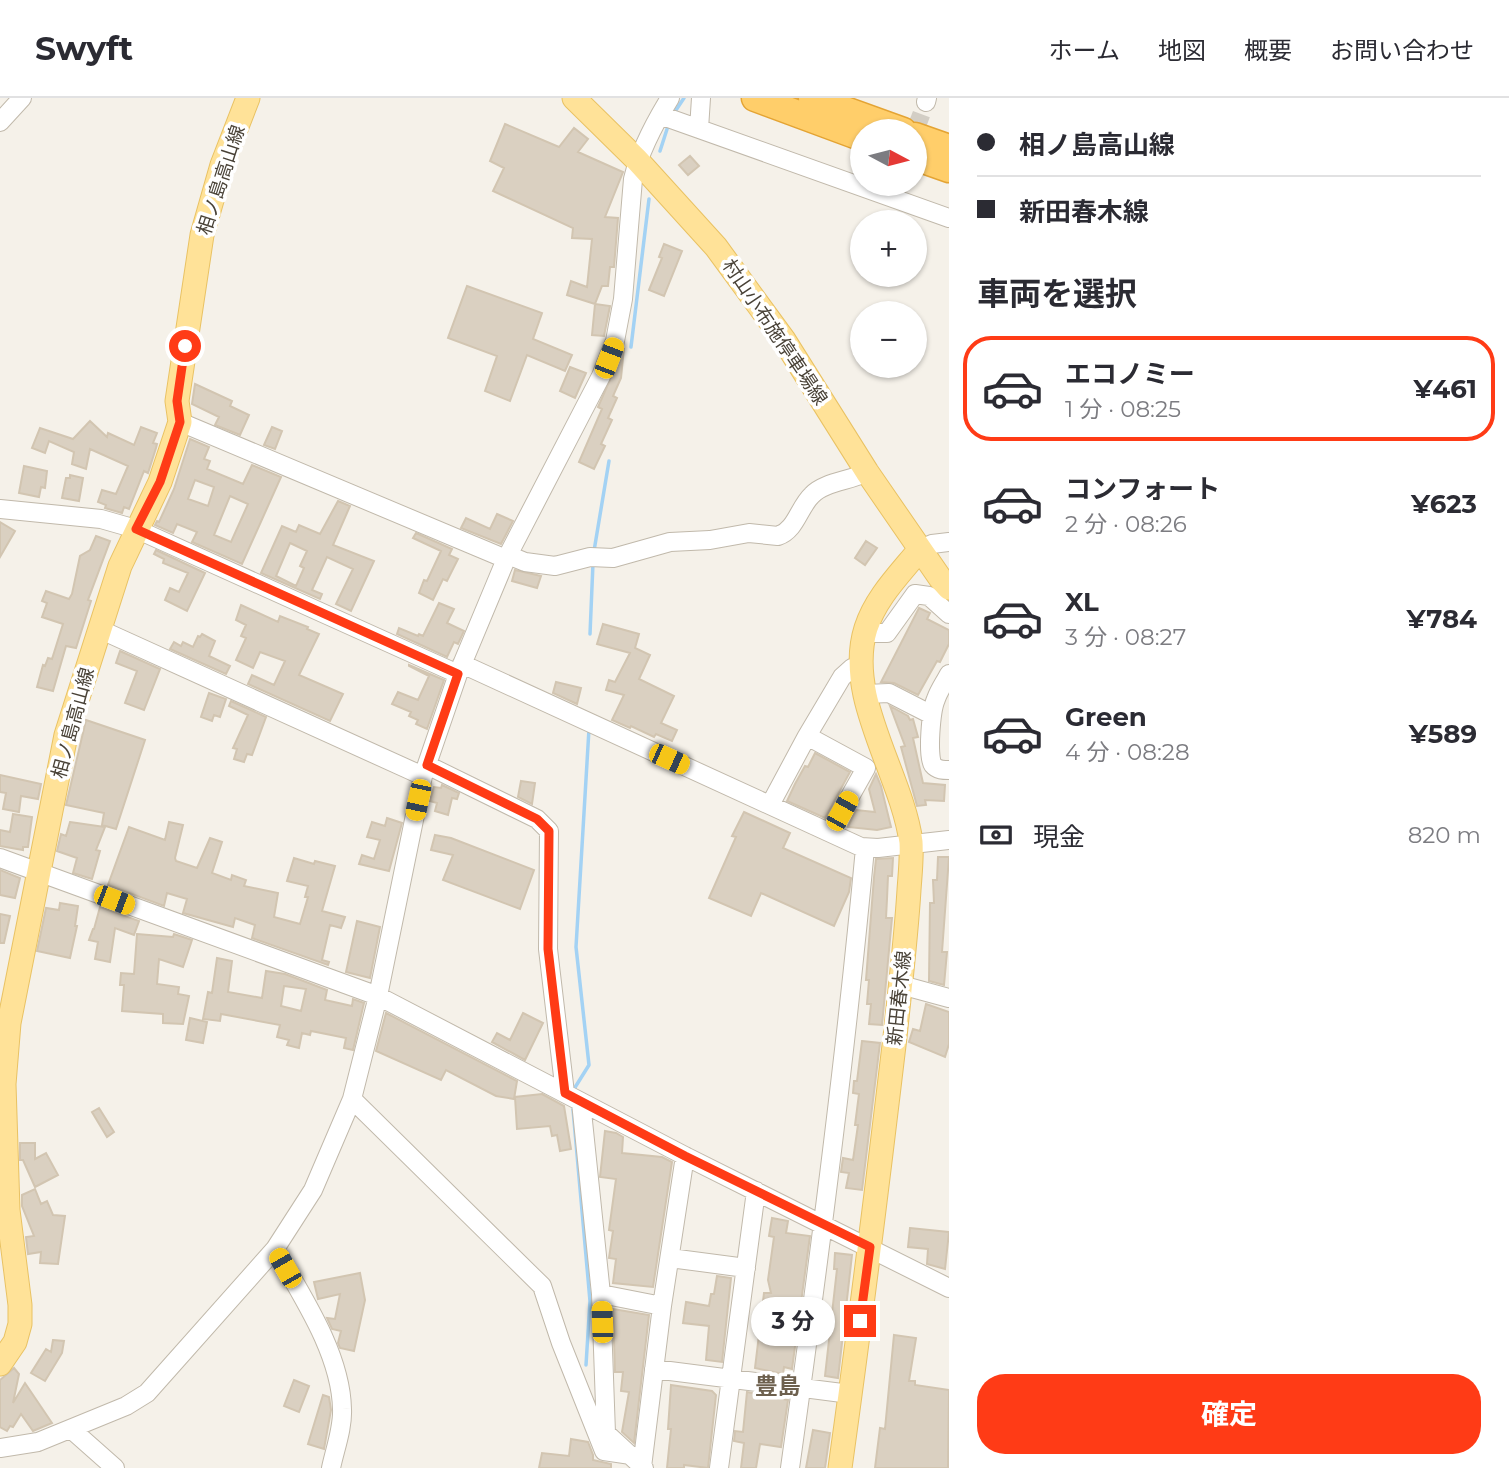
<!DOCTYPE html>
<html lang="ja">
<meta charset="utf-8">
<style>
:root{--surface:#fff;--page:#f2f2f3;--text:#2b2b33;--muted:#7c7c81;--line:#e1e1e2;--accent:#ff3b16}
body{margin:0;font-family:Montserrat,"Noto Sans JP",sans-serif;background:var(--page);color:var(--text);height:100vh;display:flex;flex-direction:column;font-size:26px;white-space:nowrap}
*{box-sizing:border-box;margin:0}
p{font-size:23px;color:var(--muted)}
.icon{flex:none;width:38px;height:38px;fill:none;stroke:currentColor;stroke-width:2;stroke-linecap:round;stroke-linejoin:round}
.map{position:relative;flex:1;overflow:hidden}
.sheet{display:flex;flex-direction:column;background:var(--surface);width:560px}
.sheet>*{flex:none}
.top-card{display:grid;align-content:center;height:154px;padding:0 28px;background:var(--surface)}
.needle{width:46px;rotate:97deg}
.tools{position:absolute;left:850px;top:21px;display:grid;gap:14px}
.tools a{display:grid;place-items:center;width:77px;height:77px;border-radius:50%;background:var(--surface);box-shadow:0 2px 5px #0004;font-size:35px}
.end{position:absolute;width:32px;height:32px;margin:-16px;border:9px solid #ff3b16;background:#fff;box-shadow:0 0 0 4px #fff}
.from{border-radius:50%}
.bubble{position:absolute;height:49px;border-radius:24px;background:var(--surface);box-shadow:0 2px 5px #0004;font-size:23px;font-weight:700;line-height:49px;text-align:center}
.car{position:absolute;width:21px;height:42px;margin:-21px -10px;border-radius:9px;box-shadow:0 0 5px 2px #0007;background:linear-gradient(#f5c518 24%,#345 0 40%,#f5c518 0 76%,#345 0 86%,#f5c518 0)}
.top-card b{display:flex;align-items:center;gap:24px;height:66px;font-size:26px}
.top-card b+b{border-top:2px solid var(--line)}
.top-card i{width:18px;height:18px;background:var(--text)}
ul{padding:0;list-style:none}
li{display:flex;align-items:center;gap:21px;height:105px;margin:0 14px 10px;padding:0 14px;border:4px solid transparent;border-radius:28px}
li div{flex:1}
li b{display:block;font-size:26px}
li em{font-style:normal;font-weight:700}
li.active{border-color:var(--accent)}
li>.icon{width:63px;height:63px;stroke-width:1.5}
h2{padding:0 28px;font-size:32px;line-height:84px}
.pay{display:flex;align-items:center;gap:18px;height:77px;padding:0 28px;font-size:26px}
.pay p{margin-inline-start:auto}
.cta{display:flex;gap:14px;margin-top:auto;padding:14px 28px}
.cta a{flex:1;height:80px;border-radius:28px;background:var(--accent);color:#fff;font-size:28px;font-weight:700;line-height:80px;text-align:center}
header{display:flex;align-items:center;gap:42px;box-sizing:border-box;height:98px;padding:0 35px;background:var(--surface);border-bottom:2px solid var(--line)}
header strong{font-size:33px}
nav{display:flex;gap:38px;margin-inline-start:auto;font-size:24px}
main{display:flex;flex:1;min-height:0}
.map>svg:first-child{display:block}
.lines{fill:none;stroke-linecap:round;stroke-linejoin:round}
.stream{stroke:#a3d2f4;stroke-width:3.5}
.building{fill:#dad0c1;stroke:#d2c5b1;stroke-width:2;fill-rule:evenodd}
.minor-tunnel{stroke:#d3cec5;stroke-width:18;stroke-dasharray:18 9;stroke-linecap:butt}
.minor-casing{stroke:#c1b9ab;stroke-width:20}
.major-casing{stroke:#e9c263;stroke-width:25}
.highway-casing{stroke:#e4a434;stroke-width:29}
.minor{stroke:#fff;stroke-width:18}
.major{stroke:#ffe298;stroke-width:23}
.highway{stroke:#ffce6a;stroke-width:26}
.route{stroke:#ff3b16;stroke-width:9}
.labels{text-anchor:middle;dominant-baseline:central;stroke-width:7;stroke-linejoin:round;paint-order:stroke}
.street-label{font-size:19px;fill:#494237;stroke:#fff}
.quarter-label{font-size:23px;font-weight:bold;fill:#6d604e;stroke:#fff}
</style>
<header>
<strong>Swyft</strong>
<nav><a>ホーム</a><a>地図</a><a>概要</a><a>お問い合わせ</a></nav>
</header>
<main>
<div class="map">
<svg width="949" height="1370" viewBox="0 0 949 1370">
<rect width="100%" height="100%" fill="#f5f1e9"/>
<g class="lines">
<path class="stream" d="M674,15L684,0
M660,53L669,25
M631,249L649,101
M594,453L609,363
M590,536L593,465
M574,991L589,967L576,849L589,631
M573,1011L590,1203L586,1267"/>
</g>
<path class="building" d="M505,26L559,49L574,30L588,41L578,54L623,74L605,119L618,120L614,169H610L608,188H602L595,206L610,208L604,238L592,237L595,206L567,197L571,183L587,189L592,141L572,140L573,130L493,93L504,70L490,63Z
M690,58L699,68L688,77L679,67Z
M664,146L682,153L664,198L649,192L662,160L659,159Z
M467,188L542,215L533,241L572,257L565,273L527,257L510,303L485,293L497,258L448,240Z
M624,250L621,280L613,298L617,300L608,320L612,322L601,346L605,348L594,371L579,364L602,311L598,309Z
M570,269L586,275L575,300L560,293Z
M195,286L232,303L230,308L249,317L240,337L215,327L219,319L192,306Z
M90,323L107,339L108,335L134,347L141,329L157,335L153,345L157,346L156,350L148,375L144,373L129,411L124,409L122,415L105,410L106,407L98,404L102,392L116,396L128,368L90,351L86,371L72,366L74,354L49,343L45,355L32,350L40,330L73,341Z
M272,329L282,333L275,351L264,347Z
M190,341L209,349L204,361L210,363L207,371L243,386L252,367L281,379L242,466L192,444L197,434L177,426L173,435L155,427L157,423L159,424L174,391ZM195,382L214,389L208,408L188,401ZM230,398L248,406L231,444L214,437Z
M24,368L47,373L45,390L41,389L39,399L19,395Z
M70,377L83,380L79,403L62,400L66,380H70Z
M338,403L350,408L333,447L374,463L351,513L336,506L353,471L327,459L312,492L322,496L320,501L261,475L282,428L296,434L299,427L320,436ZM290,445L307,453L300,468L304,470L296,488L276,478Z
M497,416L513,423L501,446L461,430L466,420L490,431Z
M0,424L15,433L0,459Z
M416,435L452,451L449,457L458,461L447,483L443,481L433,502L419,495L424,482L427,483L441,453L413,440Z
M96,438L110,443L88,502L91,503L76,550L66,548L53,593L37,589L43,567L45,568L48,560L52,561L63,526L42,519L47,505L42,503L46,493L69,501L72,496L80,458L90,452Z
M866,443L877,450L865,467L855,460Z
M156,452L205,475L187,513L165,502L170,490L179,494L188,475L163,465L164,461L154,456Z
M515,472L541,478L537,490L512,483Z
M439,505L454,511L447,525L464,533L458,546L454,544L447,559L397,536L399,530L418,538L419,536L423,538Z
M241,507L278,524L280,518L308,529L307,531L319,536L299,577L343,596L330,623L248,586L252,577L274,587L285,563L260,554L253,570L236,562L246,540L241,538L246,527L236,522Z
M919,510L930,515L927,521L949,532V546L940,564L937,563L918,597L894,585L881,584Z
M603,526L639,536L635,550L650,557L639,581L674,598L661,625L677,632L672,643L656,636L654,639L631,628L630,630L612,622L624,597L606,592L609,582L615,584L630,555L597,546Z
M202,536L215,543L209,558L230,568L226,576L170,551L174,544L181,548L183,544L193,549L198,538L200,539Z
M120,553L160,571L144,612L125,605L137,573L116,565Z
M409,567L444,582L427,631L416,626L418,622L409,618L411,614L392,606L398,594L418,602L429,578L409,568Z
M556,584L581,590L577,606L553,595Z
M209,595L226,601L220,619L214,617L212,623L201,619Z
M231,603L266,619L252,657L247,656L244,664L234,661L237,651L233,650L248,617L229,608Z
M890,608L908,618L910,622L913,621L918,639L913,640L923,685L945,687L944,703L925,702L926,707L917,708L901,649L905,648Z
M86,622L145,642L116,731L102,727L104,715L66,707Z
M815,655L850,674L825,720L787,703L795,686L805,668L808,669Z
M876,676L881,688L891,729L877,732L848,729L856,712L875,714L869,691Z
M0,677L41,686L38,701L21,698L19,714L3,711L6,695L0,694Z
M521,683L535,685L532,706L518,699Z
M442,687L459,695L457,701L452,700L448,717L435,713L437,705L430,703L434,689L441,690Z
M744,714L790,735L783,750L851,780L849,794L834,828L761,795L751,818L709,800L736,739L732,738Z
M13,716L32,719L28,749H23V752L0,748V732L10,734Z
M387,720L402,725L389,773L359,766L362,757L374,761L380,742L367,739L372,724L385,728Z
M70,724L105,729L96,752L100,753L92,781L73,775L77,760L57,753L61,736L66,738Z
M169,724L183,727L175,760L176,763L197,770L210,740L222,744L212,775L231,782L232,777L246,782L244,788L278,795L274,819L300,826L308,799H305L308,788L287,783L294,760L314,766L315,763L335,768L322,813L345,819L341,830L330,827L322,862L329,864L328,867L252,840L255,827L235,820L233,829L183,815L187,801L167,795L164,808L108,787L129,729L165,742Z
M435,737L451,740L534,772L520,811L443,782L453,757L431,752Z
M938,759H949L942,854H947L944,887L929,883L930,805H934L933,782H937Z
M893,760L892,778H888L887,801L886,820H892L882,927L869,926L871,906H867L869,882H866L874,779L876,761Z
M0,772L20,780L15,800L0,797Z
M60,805L78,808L75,828H77L70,860L37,853L46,810L59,812Z
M100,809L139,823L134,837L115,830L110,864L95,861L98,844L89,842L93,831H94Z
M0,816L10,818L4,845H0Z
M357,823L380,829L370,880L346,874Z
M137,836L173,839L174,836L192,842L183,869L159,861L157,886L179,889L178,896L189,898L183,926L163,925V916L122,913L124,887H120L121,875L134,876Z
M217,860L232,863L228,894L262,900L266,873L285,876L327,892L325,902L352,908L353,901L364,905L353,952L344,950L346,940L311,933L310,937L302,935L299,950L287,947L289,942L277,939L280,927L221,916L220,923L203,921L208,894L212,895ZM284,888L306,891L301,913L281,908Z
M926,906L949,914V946L945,959L909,944L913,931L920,933Z
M386,915L517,983L514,1001L496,998L446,972L441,982L376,953Z
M523,915L543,925L525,962L492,944L497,935L510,942Z
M190,920L207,924L203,945L186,942Z
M862,943L880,945L862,1092L846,1090L849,1075L841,1074L843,1060L853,1062L858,1027H855L859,996L853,995L854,983H857Z
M542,996L564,1008L571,1051L560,1053L557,1037L552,1038L550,1028L517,1031L515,999Z
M99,1010L114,1034L107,1039L92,1014Z
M605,1033L616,1035L623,1039L622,1055L662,1059L672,1064L653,1189L613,1185L616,1161L609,1160L613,1133L609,1132L616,1081L600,1079Z
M20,1045H35V1061L46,1055L58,1077L35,1089L23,1062H20Z
M35,1091L41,1106L47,1103L53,1117L65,1118L58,1166L40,1165L41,1154L28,1156L26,1139L34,1138L22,1108V1097Z
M772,1120L788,1123L786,1135L810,1138L792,1271L784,1269L783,1276L755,1270L764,1195H771L768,1182L774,1139L769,1138Z
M910,1130L949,1134L945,1171L927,1166L928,1151L908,1149Z
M835,1155L852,1157L838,1280L825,1278L837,1171H834Z
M360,1175L365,1202L354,1253L340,1250L338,1245L341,1233L332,1231L327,1220L335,1221L340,1196L318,1201L314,1184Z
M717,1178L731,1180L722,1264L706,1262L709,1228L683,1225L686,1204L709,1208L711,1196H714Z
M613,1211L649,1217L634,1345L622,1334L629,1294L621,1293L623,1274H615Z
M894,1237L916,1240L909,1283H915V1287L949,1292L948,1370H875L880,1330L885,1331Z
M53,1242L64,1243L62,1255L45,1283L31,1275L46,1251L51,1254Z
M14,1270L19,1276L13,1305L25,1285L52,1325L33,1333L21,1316L13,1329L10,1328L7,1333L0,1329V1282Z
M294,1282L309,1288L299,1314L284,1308Z
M671,1287L712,1293L716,1297L708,1370L684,1367V1370H667L671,1331H668Z
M747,1294L788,1302L781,1349L760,1346L756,1370H741L744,1345L734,1343L735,1333L743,1334Z
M323,1297L329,1299L331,1312L324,1351L308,1346Z
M813,1332L830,1335L825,1370H806Z
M571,1341L588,1344L593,1357V1362L611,1366V1370H539L542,1355L569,1358Z"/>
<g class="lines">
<path class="minor-tunnel" d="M915,33L926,4"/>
<g class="minor-casing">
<path id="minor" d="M926,4L927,0
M660,17L949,120
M0,24L22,0
M699,31L701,0
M180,324L506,461
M0,411L101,421L136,431L458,576
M920,451L932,446L949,444
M508,457L525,464L555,468L590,459L613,460L670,444L710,442L749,435L778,438C796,432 799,409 812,397C824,384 850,383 867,374
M99,531L423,678
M865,535H887L915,496L929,498L949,516
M462,566L861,749L878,750L949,742
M949,576C945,584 939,592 936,601C931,612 927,658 933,667C937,672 944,672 949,672
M866,596L889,595L932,617
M807,638L866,670L830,734
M427,667L537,721L549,733L548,851L565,995
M770,707L807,638L842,579L852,570L863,569
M0,760L378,898L685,1058L949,1190
M901,887L949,900
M352,1001L542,1188L561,1245L604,1353L631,1357
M581,1004L601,1196L606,1335L644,1370
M275,1151C302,1198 341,1256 342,1311C343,1330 335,1351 331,1370
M670,1160L746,1170
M601,1196L662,1208
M654,1271L850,1296
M71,1331L115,1370
M0,1350L38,1344L126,1308L147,1295L275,1151L313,1092L352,1001L378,898L423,678L458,576L506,461L601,278L615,243L623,201L633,81C640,52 654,26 670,0
M642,1369L662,1208L685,1058
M719,1370L756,1093
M790,1370C819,1164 846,957 865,750"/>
</g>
<g class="major-casing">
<path id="major" d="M574,0L637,62L716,149L784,242L867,374L940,480L949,490
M0,1266L15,1244L20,1226V1207L8,1112L4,986L9,925L66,637L120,468L160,384L180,324L177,303L202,137L222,67L248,0
M840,1370C860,1227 878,1083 895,939C900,890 906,841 909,792C910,777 912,760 911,744C902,676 844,599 866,530C876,499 900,476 920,451"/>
</g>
<g class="highway-casing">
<path id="highway" d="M755,0L863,40
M812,0L903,33
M915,38L949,50
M915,59L949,71"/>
</g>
<use href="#minor" class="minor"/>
<use href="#major" class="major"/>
<use href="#highway" class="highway"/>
</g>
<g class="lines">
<path class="route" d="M185,248L177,303L180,324L160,384L136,431L458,576L427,667L537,721L549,733L548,851L565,995L685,1058L870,1149L860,1223"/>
</g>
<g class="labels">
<g class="street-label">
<text transform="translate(221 82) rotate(-72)">相ノ島高山線</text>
<text transform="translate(775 234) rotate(56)">村山小布施停車場線</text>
<text transform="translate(73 625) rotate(-75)">相ノ島高山線</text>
<text transform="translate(899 900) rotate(-84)">新田春木線</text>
</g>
<g class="quarter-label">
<text x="778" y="1288">豊島</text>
</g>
</g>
</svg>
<div class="tools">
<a><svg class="needle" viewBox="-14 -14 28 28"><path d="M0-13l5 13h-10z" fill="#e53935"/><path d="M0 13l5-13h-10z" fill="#7c7c81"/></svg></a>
<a>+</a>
<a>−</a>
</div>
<i class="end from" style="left:185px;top:248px"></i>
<i class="end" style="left:860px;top:1223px"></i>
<div class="bubble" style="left:751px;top:1199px;width:84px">3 分</div>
<i class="car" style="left:609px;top:260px;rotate:21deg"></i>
<i class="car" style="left:669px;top:661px;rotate:114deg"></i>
<i class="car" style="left:418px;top:702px;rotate:192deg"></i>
<i class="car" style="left:842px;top:713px;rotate:29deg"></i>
<i class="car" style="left:114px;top:802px;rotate:111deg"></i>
<i class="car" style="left:285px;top:1170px;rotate:330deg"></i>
<i class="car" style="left:602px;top:1224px;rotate:358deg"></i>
</div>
<section class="sheet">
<div class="top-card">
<b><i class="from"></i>相ノ島高山線</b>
<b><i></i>新田春木線</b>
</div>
<h2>車両を選択</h2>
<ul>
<li class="active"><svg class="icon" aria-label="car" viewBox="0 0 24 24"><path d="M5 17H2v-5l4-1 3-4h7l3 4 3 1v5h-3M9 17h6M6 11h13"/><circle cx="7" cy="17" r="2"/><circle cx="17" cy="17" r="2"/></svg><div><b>エコノミー</b><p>1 分 · 08:25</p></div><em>¥461</em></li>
<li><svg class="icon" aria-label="car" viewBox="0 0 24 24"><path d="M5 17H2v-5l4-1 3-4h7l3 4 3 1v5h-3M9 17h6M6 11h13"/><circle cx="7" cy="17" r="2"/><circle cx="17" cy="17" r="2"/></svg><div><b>コンフォート</b><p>2 分 · 08:26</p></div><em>¥623</em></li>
<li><svg class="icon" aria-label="car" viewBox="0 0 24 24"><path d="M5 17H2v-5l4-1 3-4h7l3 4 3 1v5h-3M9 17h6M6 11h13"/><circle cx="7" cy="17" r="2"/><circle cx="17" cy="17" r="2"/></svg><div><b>XL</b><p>3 分 · 08:27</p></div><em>¥784</em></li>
<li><svg class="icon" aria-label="car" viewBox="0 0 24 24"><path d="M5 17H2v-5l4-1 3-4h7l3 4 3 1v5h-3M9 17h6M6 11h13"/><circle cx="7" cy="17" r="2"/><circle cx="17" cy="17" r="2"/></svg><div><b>Green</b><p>4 分 · 08:28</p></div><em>¥589</em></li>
</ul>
<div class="pay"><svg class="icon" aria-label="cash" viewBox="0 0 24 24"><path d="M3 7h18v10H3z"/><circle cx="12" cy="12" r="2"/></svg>現金<p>820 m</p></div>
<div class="cta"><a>確定</a></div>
</section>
</main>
